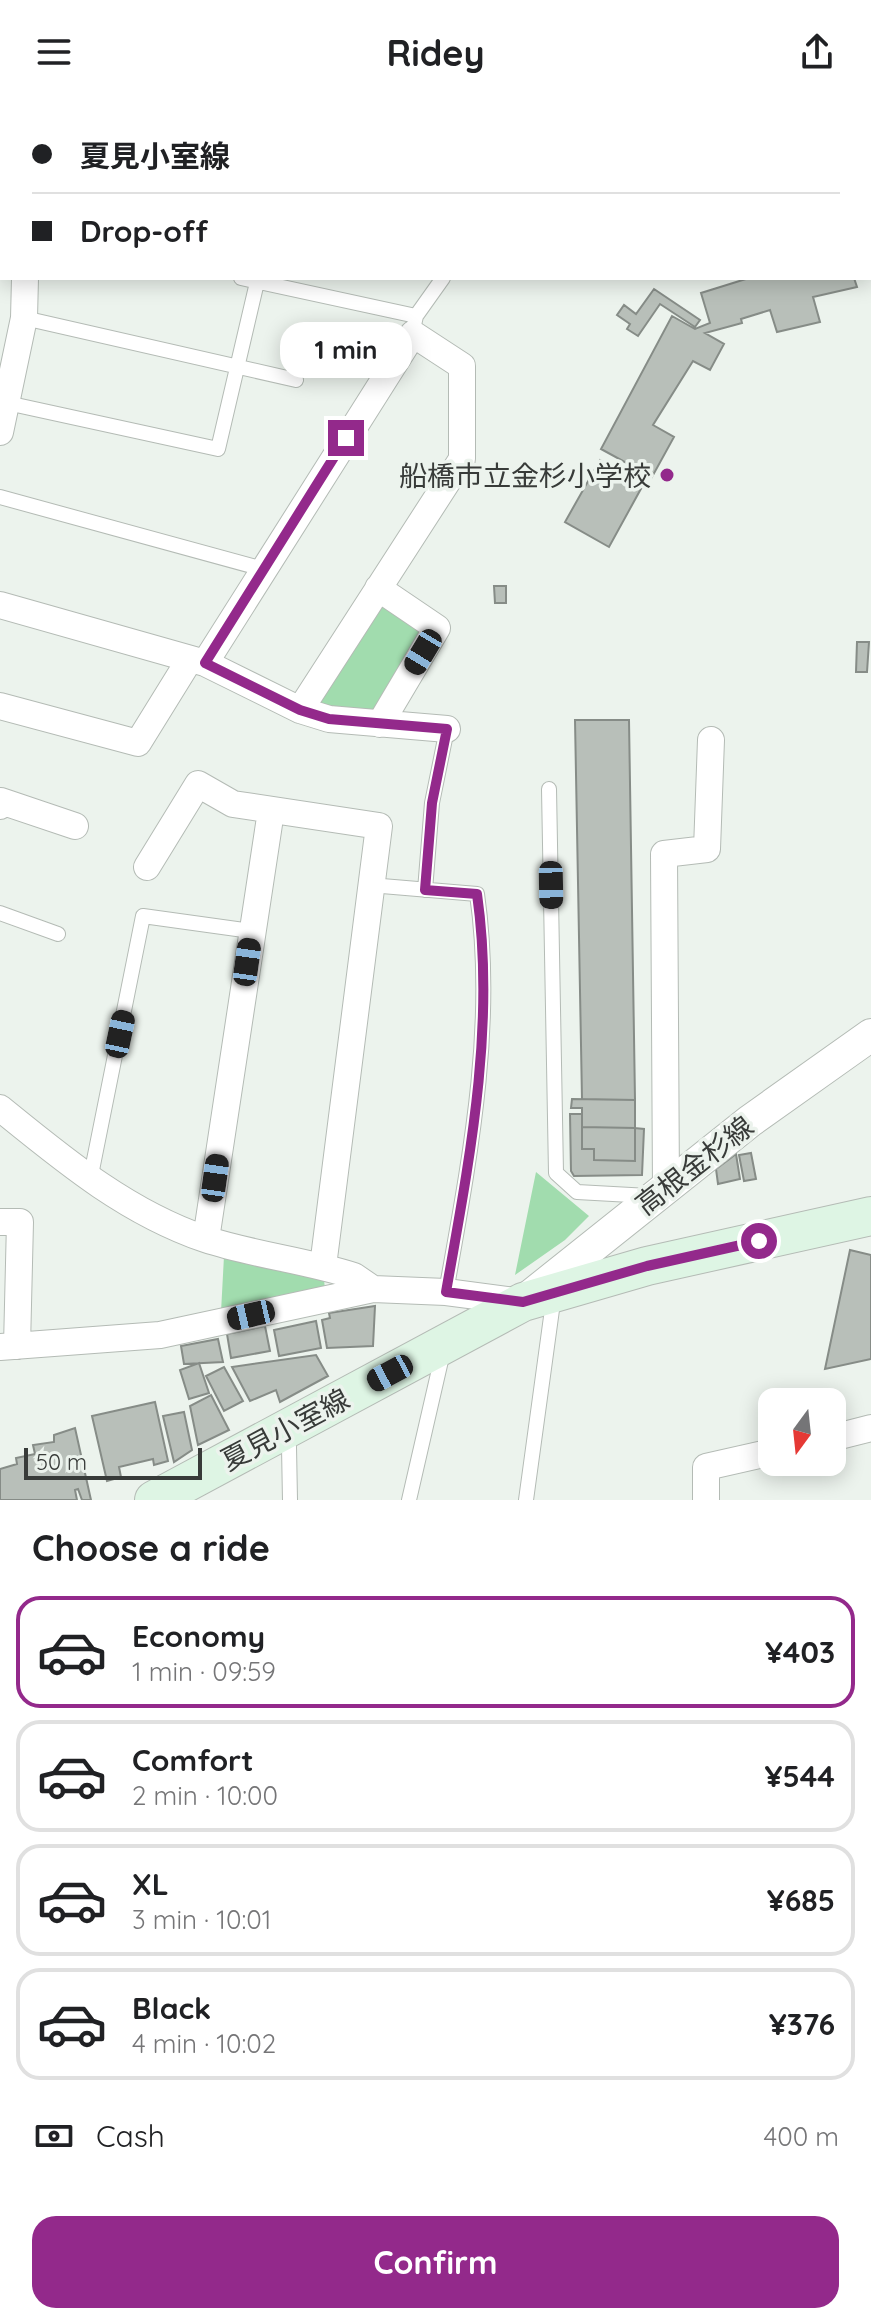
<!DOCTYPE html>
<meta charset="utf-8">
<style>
:root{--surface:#fff;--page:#f2f2f2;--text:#202124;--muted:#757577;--line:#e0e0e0;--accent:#93298b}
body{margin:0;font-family:Quicksand,"Noto Sans JP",sans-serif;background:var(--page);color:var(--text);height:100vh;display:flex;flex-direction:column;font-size:30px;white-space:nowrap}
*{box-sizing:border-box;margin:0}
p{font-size:26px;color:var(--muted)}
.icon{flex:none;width:44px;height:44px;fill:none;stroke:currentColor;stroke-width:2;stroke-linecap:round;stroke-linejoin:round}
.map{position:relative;height:1396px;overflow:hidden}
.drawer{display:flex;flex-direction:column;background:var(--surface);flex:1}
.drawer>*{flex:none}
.top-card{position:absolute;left:0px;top:0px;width:872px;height:176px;box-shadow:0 4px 20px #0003;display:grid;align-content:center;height:176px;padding:0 32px;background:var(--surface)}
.needle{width:52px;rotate:195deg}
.fabs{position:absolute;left:758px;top:1284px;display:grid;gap:16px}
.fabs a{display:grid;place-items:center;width:88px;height:88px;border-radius:16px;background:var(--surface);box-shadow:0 4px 20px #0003;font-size:40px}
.scale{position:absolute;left:24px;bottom:20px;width:178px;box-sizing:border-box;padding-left:8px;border:4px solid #383b39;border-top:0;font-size:22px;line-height:28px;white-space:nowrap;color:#383b39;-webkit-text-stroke:6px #ecf3ed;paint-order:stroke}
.end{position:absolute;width:36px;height:36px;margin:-18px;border:10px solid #93298b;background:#fff;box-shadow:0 0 0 4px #fff}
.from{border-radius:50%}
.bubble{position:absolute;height:56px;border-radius:24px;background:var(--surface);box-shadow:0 4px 20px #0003;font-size:26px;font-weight:800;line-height:56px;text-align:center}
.car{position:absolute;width:24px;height:48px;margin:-24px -12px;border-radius:10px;box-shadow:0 0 6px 2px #0007;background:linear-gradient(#222 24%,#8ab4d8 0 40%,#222 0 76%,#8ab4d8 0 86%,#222 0)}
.top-card b{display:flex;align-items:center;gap:28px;height:76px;font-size:30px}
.top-card b+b{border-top:2px solid var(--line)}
.top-card i{width:20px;height:20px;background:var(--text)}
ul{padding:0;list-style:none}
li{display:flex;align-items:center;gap:24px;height:112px;margin:0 16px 12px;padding:0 16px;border:4px solid var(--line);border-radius:24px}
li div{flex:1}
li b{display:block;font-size:30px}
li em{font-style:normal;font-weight:800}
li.active{border-color:var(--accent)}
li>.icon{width:72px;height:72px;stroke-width:1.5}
h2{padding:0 32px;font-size:36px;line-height:96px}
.pay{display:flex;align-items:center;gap:20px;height:88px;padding:0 32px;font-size:30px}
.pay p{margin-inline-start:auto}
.primary-button{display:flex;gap:16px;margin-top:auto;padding:16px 32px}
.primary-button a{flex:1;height:92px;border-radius:24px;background:var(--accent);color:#fff;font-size:32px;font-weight:800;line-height:92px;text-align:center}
header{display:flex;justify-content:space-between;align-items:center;height:104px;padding:0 32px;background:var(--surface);font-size:36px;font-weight:800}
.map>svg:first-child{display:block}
.green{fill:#a1dcae}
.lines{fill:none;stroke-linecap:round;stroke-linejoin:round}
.river{stroke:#71c788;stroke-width:42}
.building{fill:#b8bfb9;stroke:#868c87;stroke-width:2}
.service-casing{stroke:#b4bbb5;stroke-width:16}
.minor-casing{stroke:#b4bbb5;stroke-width:28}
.tertiary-casing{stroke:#b4bbb5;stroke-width:34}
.secondary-casing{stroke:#b4bbb5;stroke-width:40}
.service{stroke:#fff;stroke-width:14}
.minor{stroke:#fff;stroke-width:26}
.tertiary{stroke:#fff;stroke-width:32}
.secondary{stroke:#def5e4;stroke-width:38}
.route{stroke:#93298b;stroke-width:10}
.poi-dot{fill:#93298b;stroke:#ecf3ed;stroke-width:3}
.labels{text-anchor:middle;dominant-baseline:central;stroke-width:7;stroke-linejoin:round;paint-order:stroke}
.poi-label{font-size:28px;fill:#383b39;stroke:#ecf3ed;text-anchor:end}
.street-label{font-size:28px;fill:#383b39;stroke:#ecf3ed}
</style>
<header><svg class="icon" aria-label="menu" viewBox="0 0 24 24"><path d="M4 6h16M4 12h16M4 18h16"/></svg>Ridey<svg class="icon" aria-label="share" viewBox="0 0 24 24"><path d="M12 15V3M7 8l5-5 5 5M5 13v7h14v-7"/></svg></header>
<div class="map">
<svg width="871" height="1396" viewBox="0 0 871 1396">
<rect width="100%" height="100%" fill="#ecf3ed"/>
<path class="green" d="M301,0H549L304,2Z
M392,503L421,522L423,532L377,607L324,609L319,599L380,504Z
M536,1068L589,1112L565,1136L515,1171Z
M224,1152L324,1175L325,1186L221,1208Z"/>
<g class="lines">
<path class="river" d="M870,70H871"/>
</g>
<path class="building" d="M749,174H854L857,183L813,193L820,218L777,228L770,206L741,215L742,219L705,229L724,240L710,266L693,257L653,321L674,333L652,373L601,345L672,212L695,225L710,219L701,189Z
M654,185L700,216L695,223L660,200L638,232L627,225L630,220L617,211L624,201L636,210Z
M600,356L643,381L609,443L565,418Z
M494,482H506V499H495Z
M857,538H869L867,568H856Z
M575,616H629L635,996L582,995Z
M572,995L635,996V1024L582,1023V1004H571Z
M570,1010H582V1045H594V1056L635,1057V1024L644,1025L642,1071L574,1072L571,1067Z
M582,1023L635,1024V1057L594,1056V1045H582Z
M751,1049L756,1075L744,1077L739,1051Z
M736,1050L740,1075L718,1080L716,1065Z
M850,1146L871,1151V1255L825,1265Z
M375,1202L373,1242L327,1244L322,1216L330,1214L329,1209Z
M316,1217L321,1244L279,1252L274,1226Z
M265,1222L270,1247L231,1254L227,1230Z
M218,1235L223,1258L184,1260L181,1242Z
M316,1251L328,1272L280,1298L276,1286L250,1297L232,1263Z
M199,1259L209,1289L189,1295L180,1266Z
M224,1263L243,1297L224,1307L206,1272Z
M211,1291L229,1326L198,1341L190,1302Z
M155,1298L168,1357L154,1361L153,1355L119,1363L121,1373L107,1377L92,1312Z
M184,1308L192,1346L174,1358L163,1312Z
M75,1324L91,1396H82L78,1385L75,1386L77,1396H0V1365L17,1360L16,1354L35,1350L33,1341L54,1338V1331Z"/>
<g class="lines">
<g class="service-casing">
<path id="service" d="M187,2L188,0
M241,174L416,212
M24,214L296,276
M414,221L416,212L443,174
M7,299L218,345L258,174
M0,393L263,465
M549,685L556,1069L577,1088L649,1092
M370,781L477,790C496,922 469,1058 446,1188
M425,786L432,699L447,625
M0,809L58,830
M90,1076L143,812L251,827
M283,1330L289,1343L290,1396
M409,1396L443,1248
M526,1396L554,1191"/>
</g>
<g class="minor-casing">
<path id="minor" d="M39,2V0
M586,2L590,0
M0,148H2
M0,328L24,214L25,174
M378,484L437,524L380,620
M0,501L205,559L300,606L329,615L447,625
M205,559L413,230L462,262V355L300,606
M0,602L138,639L190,555
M0,702L1,697L75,722
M147,763L198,680L233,700L379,722L323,1162
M0,1004C64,1056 126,1108 205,1135C253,1151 305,1156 354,1172L373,1185
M666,1083L664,750L707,745L711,636
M0,1118H20L17,1242
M206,1135L271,707
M0,1243L160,1231L373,1185L446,1188L523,1198
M832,1334L871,1324
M706,1396V1363L772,1348"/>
</g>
<g class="tertiary-casing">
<path id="tertiary" d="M528,1194L750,1017L871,931"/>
</g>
<g class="secondary-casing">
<path id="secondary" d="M154,1396L523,1198L647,1162L871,1112"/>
</g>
<use href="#service" class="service"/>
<use href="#minor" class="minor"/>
<use href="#tertiary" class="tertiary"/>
<use href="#secondary" class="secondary"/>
</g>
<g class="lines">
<path class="route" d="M346,334L205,559L300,606L329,615L447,625L432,699L425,786L477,790C496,923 469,1058 446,1188L523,1198L647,1162L759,1137"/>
</g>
<circle class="poi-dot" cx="667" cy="371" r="8"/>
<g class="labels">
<g class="poi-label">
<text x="651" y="371">船橋市立金杉小学校</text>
</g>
<g class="street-label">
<text transform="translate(694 1061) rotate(-38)">高根金杉線</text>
<text transform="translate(285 1325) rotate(-28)">夏見小室線</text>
</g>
</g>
</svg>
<div class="fabs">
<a><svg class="needle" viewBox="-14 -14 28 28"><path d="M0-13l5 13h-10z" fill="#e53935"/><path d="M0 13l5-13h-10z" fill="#757577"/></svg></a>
</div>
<div class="scale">50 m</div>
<i class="end from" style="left:759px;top:1137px"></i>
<i class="end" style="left:346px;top:334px"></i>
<div class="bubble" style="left:280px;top:218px;width:132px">1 min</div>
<i class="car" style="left:423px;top:548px;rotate:211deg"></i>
<i class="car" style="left:551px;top:781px;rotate:179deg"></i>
<i class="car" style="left:247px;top:858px;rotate:8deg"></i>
<i class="car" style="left:120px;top:930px;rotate:12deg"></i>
<i class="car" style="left:215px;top:1074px;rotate:8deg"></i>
<i class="car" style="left:251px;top:1211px;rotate:257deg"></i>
<i class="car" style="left:390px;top:1269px;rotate:242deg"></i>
<div class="top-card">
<b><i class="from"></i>夏見小室線</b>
<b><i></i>Drop-off</b>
</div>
</div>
<section class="drawer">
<h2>Choose a ride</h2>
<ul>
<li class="active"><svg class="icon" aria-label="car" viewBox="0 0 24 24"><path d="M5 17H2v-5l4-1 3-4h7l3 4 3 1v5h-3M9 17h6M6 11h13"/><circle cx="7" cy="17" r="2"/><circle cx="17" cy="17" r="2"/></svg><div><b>Economy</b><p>1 min · 09:59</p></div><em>¥403</em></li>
<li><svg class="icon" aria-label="car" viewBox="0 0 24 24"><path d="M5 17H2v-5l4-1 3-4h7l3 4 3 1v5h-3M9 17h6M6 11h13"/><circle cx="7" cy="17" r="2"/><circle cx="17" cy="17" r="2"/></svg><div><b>Comfort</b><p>2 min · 10:00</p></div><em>¥544</em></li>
<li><svg class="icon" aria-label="car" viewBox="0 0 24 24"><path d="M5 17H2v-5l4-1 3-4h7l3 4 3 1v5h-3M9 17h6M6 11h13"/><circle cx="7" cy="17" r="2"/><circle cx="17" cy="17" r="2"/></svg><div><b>XL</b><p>3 min · 10:01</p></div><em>¥685</em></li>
<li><svg class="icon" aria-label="car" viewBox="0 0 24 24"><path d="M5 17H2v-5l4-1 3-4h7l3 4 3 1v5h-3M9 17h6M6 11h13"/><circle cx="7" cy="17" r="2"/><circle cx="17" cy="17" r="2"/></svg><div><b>Black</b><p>4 min · 10:02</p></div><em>¥376</em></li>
</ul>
<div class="pay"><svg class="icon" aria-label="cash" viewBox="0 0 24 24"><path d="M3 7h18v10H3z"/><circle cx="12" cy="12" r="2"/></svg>Cash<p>400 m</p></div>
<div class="primary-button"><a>Confirm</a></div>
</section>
